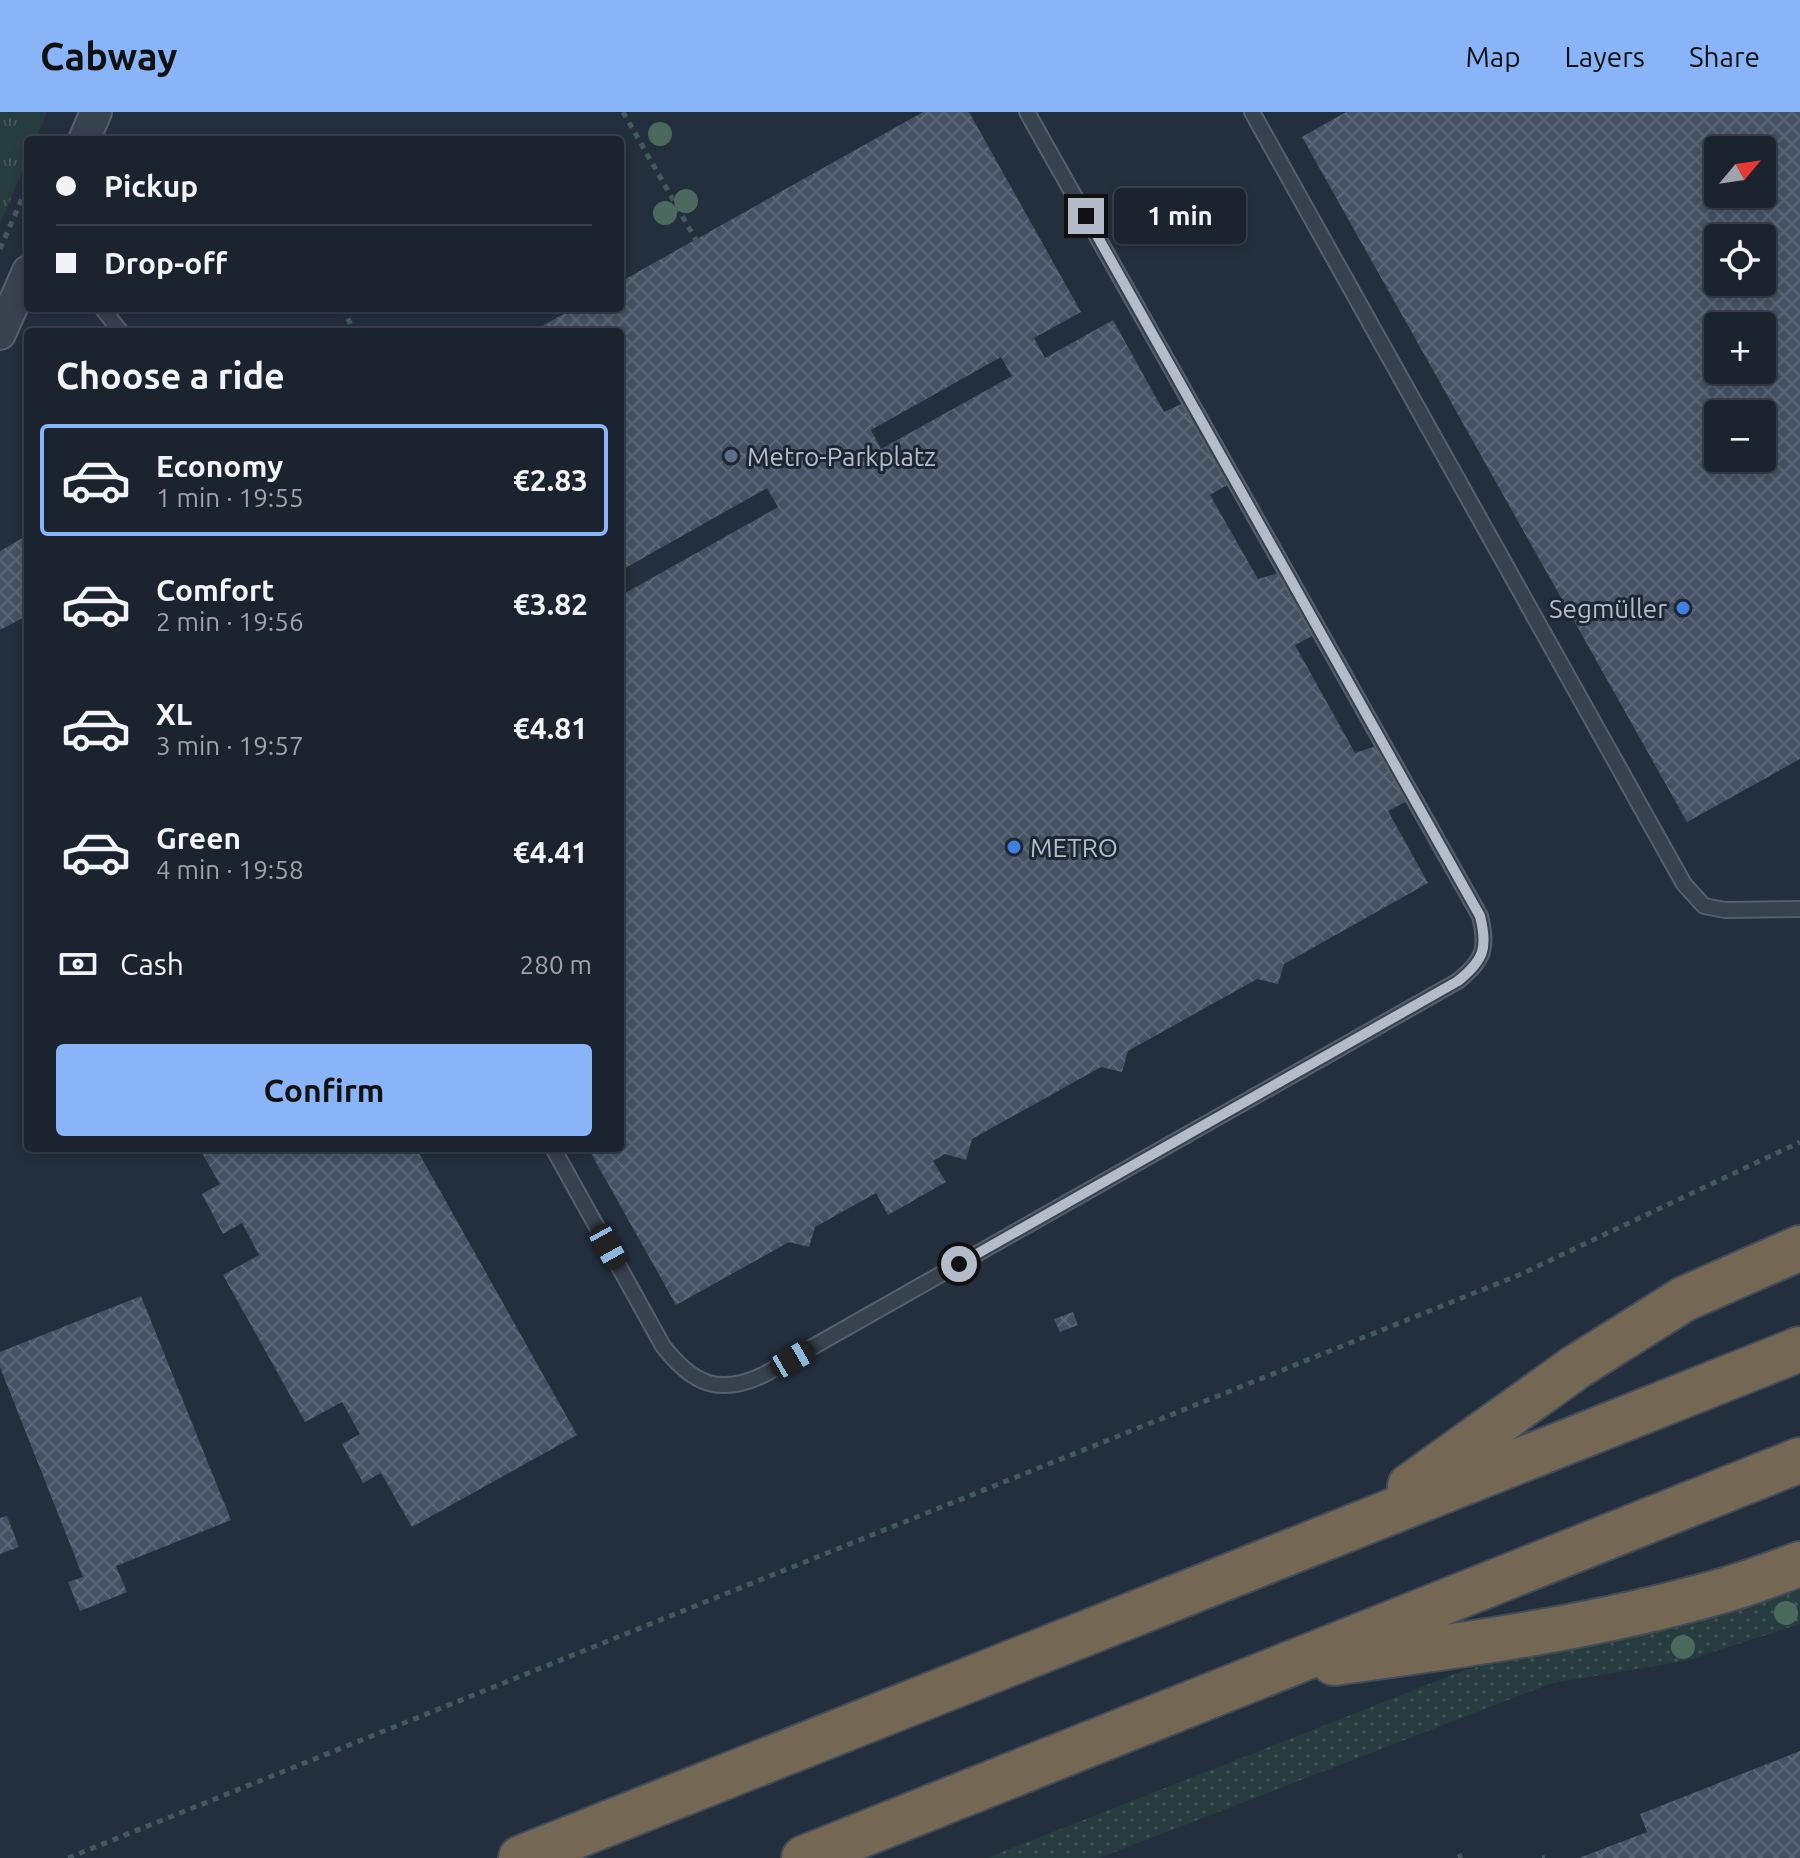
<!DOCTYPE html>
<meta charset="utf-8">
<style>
:root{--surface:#1b232e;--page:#242b36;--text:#f1f3f6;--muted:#a0a4aa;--line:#39404a;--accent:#8ab4f8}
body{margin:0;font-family:Ubuntu,sans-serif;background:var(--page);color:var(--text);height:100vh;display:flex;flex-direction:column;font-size:30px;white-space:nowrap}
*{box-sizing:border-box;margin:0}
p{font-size:26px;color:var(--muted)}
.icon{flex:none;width:44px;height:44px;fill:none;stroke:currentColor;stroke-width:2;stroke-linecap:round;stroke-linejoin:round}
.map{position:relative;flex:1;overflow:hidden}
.sheet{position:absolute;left:24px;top:216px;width:600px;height:824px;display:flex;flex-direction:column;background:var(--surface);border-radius:8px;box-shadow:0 4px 12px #0003,0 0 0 2px var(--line)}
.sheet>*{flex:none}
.hud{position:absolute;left:24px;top:24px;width:600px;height:176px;border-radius:8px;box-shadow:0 4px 12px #0003,0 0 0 2px var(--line);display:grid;align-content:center;height:176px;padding:0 32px;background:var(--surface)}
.needle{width:52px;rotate:61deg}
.tools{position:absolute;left:1704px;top:24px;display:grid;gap:16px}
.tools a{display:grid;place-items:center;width:72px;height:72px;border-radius:8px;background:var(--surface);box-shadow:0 4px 12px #0003,0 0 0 2px var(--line);font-size:40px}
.end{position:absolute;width:36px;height:36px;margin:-18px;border:10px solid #b4bcc9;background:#111;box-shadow:0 0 0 4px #111}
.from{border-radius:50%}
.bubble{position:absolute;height:56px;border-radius:8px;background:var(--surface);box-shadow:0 4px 12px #0003,0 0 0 2px var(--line);font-size:26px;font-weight:700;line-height:56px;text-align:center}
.car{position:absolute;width:24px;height:48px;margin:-24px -12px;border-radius:10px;box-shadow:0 0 6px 2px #0007;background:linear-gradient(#222 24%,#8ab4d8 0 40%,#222 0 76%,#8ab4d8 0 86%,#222 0)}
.hud b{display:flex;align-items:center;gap:28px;height:76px;font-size:30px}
.hud b+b{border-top:2px solid var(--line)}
.hud i{width:20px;height:20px;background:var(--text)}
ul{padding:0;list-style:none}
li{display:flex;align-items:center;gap:24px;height:112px;margin:0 16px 12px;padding:0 16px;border:4px solid transparent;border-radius:8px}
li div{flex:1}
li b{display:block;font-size:30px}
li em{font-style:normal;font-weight:700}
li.active{border-color:var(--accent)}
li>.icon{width:72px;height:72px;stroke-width:1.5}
h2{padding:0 32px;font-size:36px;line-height:96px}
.pay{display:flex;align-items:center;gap:20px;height:88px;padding:0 32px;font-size:30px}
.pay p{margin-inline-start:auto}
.action{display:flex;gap:16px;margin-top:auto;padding:16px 32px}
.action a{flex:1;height:92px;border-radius:8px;background:var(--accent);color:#111;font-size:32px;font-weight:700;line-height:92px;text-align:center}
header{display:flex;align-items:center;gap:48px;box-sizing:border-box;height:112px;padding:0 40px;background:var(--accent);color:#111}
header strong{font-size:38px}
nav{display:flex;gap:44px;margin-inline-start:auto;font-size:28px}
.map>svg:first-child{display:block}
.grass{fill:url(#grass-dots)}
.park{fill:url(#park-tufts)}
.building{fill:url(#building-cross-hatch);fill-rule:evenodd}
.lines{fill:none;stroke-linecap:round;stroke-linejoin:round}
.service-casing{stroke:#565f6c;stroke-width:18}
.minor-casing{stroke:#565f6c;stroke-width:34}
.motorway-casing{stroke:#434c59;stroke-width:48}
.path{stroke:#44595c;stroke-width:5;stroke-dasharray:6 6;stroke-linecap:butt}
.service{stroke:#38414e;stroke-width:14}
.minor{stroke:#38414e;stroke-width:30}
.motorway{stroke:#746855;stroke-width:44}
.tree{fill:#4b6a5d}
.route{stroke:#b4bcc9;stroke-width:10}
.service-dot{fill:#5c6f8a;stroke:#1d2633;stroke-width:3}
.shop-dot{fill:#3f7fe0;stroke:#1d2633;stroke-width:3}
.labels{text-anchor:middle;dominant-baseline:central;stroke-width:6;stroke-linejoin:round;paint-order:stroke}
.poi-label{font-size:26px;fill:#b4bcc9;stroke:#1d2633;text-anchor:start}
</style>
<header>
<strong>Cabway</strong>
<nav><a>Map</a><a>Layers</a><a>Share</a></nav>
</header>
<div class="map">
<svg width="1800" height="1746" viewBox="0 0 1800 1746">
<defs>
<pattern id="grass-dots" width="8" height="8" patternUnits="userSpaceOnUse" patternTransform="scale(2)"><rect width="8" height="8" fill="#263c3f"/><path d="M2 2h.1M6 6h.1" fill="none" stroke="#435659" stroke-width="1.8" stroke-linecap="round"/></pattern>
<pattern id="park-tufts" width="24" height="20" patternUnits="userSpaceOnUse" patternTransform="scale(2)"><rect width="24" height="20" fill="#263c3f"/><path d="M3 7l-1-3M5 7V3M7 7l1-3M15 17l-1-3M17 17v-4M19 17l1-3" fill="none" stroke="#435659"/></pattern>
<pattern id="building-cross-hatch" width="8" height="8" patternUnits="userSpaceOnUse" patternTransform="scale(2)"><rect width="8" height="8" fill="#455162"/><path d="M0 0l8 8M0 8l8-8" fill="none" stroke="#5d6877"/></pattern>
</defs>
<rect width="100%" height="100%" fill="#242f3e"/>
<path class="grass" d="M1800,1471V1512L1685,1549L1552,1571L1099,1746H987L1465,1558L1570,1533Z"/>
<path class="park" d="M0,0H47L36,28H28V46L0,112Z"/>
<path class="building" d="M923,0H969L1081,200L1034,226L1045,246L1113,208L1164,300L1197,285L1229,372L1210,383L1258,467L1279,461L1314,523L1295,533L1355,641L1376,634L1407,689L1388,699L1428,771L1284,852L1278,872L1257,867L1128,939L1122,960L1101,955L972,1027L966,1048L945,1042L933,1049L946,1070L888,1103L876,1081L815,1115L809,1135L789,1130L676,1193L588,1036H620V484L778,395L767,376L620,459V220H532L574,196H620V170ZM1001,245L1012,264L881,337L871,318Z
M1346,0H1800V647L1687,710L1302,25ZM1718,38H1762V82H1718ZM1718,126H1762V170H1718ZM1718,214H1762V258H1718ZM1718,302H1762V346H1718Z
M28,423V503L0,518V439Z
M199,1036H416L577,1323L412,1415L381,1361L363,1371L342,1332L360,1322L342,1290L305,1310L223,1163L259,1143L242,1111L223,1122L202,1082L220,1072Z
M141,1184L231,1408L116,1454L127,1480L80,1499L68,1470L83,1465L0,1255V1240Z
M1073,1200L1078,1213L1060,1220L1054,1207Z
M7,1404L19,1435L0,1442V1406Z
M1800,1639V1746H1579L1647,1720L1640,1702Z"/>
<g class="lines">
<g class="service-casing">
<path id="service" d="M1252,0L1684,772L1704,794L1725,798L1800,797
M102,196L121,220
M553,1036L663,1234C693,1273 720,1284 765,1262L1458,869C1484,848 1488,836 1480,804L1027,0"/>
</g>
<g class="minor-casing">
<path id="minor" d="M84,28L96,0
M0,222L28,159"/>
</g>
<g class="motorway-casing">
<path id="motorway" d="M1410,1374L1576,1255L1684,1187L1800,1136
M1334,1551C1465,1533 1598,1515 1725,1478C1750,1471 1775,1461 1800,1452
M521,1746L1800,1237
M804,1746L1800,1348"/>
</g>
<path class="path" d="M623,0L696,128
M0,137L28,73
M342,196L355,220
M1459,1742L1461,1746
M68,1746L1519,1163L1800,1030
M1542,1746H1545"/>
<use href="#service" class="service"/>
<use href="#minor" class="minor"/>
<use href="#motorway" class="motorway"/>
</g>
<g class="tree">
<circle cx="660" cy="22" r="12"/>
<circle cx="686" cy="89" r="12"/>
<circle cx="665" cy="101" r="12"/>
<circle cx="1786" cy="1501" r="12"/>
<circle cx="1683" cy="1535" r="12"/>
</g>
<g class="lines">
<path class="route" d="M959,1152L1458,869C1484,848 1488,836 1480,804L1086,104"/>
</g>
<circle class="service-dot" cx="731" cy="344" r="8"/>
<g class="shop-dot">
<circle cx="1683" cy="496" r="8"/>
<circle cx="1014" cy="735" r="8"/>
</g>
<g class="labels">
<g class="poi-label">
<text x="747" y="344">Metro-Parkplatz</text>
<text x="1667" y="496" text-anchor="end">Segmüller</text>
<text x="1030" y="735">METRO</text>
</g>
</g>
</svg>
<div class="tools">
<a><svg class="needle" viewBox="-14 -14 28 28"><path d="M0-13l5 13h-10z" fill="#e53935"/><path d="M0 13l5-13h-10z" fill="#a0a4aa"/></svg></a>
<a><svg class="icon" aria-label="locate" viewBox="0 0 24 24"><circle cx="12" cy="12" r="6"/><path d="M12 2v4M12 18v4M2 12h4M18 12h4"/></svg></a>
<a>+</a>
<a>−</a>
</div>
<i class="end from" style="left:959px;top:1152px"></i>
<i class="end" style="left:1086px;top:104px"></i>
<div class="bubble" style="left:1114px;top:76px;width:132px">1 min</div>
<i class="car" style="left:608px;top:1135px;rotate:151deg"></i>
<i class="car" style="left:793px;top:1247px;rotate:60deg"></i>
<div class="hud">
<b><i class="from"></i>Pickup</b>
<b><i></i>Drop-off</b>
</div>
<section class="sheet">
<h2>Choose a ride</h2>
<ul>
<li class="active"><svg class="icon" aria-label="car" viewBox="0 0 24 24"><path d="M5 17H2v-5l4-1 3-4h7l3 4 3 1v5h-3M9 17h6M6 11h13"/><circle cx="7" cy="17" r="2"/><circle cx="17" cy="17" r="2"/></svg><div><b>Economy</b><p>1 min · 19:55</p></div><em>€2.83</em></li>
<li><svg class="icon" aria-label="car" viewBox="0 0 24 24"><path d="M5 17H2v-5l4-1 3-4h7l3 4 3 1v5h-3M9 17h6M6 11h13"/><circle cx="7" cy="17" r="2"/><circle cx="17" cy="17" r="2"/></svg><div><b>Comfort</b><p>2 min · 19:56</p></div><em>€3.82</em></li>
<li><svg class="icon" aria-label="car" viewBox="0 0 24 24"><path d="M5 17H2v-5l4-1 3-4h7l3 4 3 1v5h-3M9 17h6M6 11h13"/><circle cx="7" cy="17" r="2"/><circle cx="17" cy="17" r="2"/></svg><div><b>XL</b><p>3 min · 19:57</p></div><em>€4.81</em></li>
<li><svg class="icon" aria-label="car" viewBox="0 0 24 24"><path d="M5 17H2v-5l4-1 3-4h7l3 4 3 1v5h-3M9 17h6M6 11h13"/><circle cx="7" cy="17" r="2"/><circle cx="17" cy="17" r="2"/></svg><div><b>Green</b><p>4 min · 19:58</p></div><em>€4.41</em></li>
</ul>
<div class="pay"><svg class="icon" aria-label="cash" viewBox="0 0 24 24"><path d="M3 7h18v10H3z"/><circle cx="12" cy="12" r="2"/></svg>Cash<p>280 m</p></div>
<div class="action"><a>Confirm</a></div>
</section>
</div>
